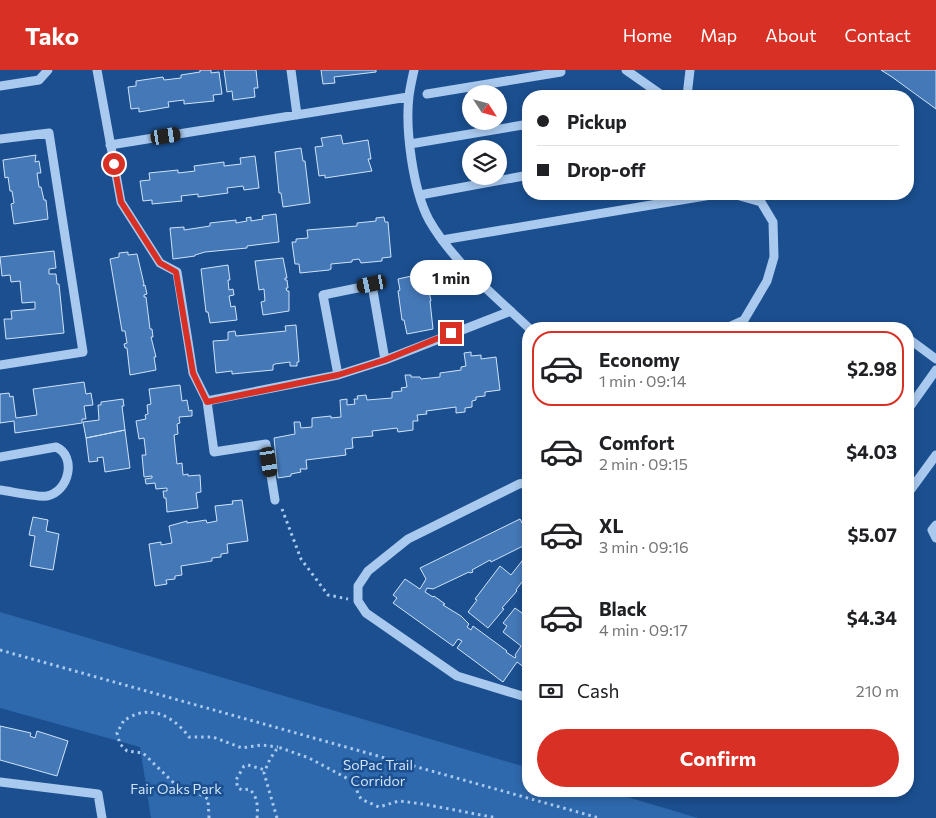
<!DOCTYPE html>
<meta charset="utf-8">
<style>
:root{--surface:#fff;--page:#f6f6f6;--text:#202124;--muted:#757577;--line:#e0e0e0;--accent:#d93025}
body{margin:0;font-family:Commissioner,sans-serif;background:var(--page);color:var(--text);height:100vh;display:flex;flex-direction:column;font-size:19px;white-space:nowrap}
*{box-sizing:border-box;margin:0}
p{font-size:16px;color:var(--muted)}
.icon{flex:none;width:28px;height:28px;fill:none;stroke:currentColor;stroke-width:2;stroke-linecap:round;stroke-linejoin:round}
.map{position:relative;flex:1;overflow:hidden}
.details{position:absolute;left:522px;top:252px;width:392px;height:475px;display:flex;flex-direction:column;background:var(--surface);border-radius:20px;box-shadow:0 2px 8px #0003}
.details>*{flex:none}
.top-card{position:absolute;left:522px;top:20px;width:392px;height:110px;border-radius:20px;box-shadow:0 2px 8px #0003;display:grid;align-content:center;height:110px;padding:0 15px;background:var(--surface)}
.needle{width:32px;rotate:126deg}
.fabs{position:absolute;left:462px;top:15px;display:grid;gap:10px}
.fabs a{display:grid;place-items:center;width:45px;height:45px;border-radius:50%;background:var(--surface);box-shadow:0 2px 8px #0003;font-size:25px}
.end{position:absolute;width:22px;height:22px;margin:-11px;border:6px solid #d93025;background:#fff;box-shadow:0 0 0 2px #fff}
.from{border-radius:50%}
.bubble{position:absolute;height:35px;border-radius:18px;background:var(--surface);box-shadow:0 2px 8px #0003;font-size:16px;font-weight:700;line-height:35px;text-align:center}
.car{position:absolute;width:15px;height:30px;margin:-15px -8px;border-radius:6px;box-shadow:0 0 4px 1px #0007;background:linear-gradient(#222 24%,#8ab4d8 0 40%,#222 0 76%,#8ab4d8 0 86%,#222 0)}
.top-card b{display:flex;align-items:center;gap:18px;height:48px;font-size:19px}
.top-card b+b{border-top:1px solid var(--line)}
.top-card i{width:12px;height:12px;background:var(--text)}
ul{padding:9px 0 0;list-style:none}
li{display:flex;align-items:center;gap:15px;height:75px;margin:0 10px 8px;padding:0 5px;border:2px solid transparent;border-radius:20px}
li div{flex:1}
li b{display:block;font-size:19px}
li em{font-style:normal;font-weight:700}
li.on{border-color:var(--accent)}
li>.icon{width:45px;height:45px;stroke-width:1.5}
.pay{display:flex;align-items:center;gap:12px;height:55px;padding:0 15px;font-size:19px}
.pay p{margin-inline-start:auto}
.primary-button{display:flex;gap:10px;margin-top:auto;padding:10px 15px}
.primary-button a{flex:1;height:58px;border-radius:30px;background:var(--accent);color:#fff;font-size:20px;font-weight:700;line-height:58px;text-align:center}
header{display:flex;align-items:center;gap:30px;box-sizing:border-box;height:70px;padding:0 25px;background:var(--accent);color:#fff}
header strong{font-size:24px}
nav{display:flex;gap:28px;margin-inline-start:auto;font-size:18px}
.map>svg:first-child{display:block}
.green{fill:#2e69ad}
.building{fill:#4478b7;stroke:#cfe3fa}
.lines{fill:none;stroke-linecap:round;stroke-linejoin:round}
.path{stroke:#a9c9ee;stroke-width:3;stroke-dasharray:2.5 4;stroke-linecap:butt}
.minor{stroke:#a9c9ee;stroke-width:9}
.route{stroke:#d93025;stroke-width:6}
.labels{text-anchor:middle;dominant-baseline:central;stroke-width:5;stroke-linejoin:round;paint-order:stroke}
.park-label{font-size:14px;fill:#cfe3fa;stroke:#1b4f8f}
</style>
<header>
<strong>Tako</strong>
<nav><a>Home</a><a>Map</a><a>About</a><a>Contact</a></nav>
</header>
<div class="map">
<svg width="936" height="748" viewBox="0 0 936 748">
<rect width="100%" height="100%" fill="#1b4f8f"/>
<path class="green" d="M0,542L529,698V721H607L698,748H151L140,677L0,638Z"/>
<path class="building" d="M200,0H211V3L219,2L222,24L213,25L214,31L184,34V30L168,32L169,37L139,42V38L131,39L128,17L136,16V11L163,7L164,10L181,8V5L200,2Z
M224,0H256L258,18H254L255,27L233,30L232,21L227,22Z
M321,0H376V2L334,7L335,13L323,14Z
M881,0H936V39L892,7Z
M341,65L343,74L368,70L371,89H368L372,101L325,108V105L319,106L315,77L323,76L321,68Z
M301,78L303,91H305L310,133L283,137L281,123H279L275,82Z
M36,85L35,92L39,91L41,103H37L39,117H41L44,130H46L48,149L14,154L11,134L14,133L12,121H10L8,107L5,108L3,90Z
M255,86L259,118L244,120L243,116L227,118L228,123L198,127V124L181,126L182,131L152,134V130L143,131L140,111L150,110L149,103L178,100V103L195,101L194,96L224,92V96L241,94L240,88Z
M276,144L279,172L247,176V178L205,182L195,185V186L173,189L170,158L184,157V160L210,156V153L236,150V153L247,151L246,148L251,147V151L263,149L262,146Z
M384,147L385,152H388L391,187L382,188V191L361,193L359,189L352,190V192L331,194V199L329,200L300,203L299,194H295L292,172H296V169L308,168L307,160L357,156V153L376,151V148Z
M54,181L56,198L49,199V204H56L57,214H59L64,263L6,269L4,249H12L11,241L35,239V232L22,233L20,211L11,212L10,205L2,206L0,187Z
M128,182V185L137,184L144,214L143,216L145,215L147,224L144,225V227H146L150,259H152L153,267H151L156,287H154L156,300L130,305L127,278H125L124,274L127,273L125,261H122L110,189L119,187V183Z
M283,188L287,208H285V210H287L288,218H286L287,221H289V241L263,245L261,232L265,231L264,219L259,220L255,191Z
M228,195L230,210H228L229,220L233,219L234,225L229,226L231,237L235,236L237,250L210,253L208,242H206L201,199Z
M425,203L431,231H430L433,259L407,264L404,250H402L398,221L400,220L398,209Z
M296,255L299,292H297V296H290V292L275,294L273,295V300L232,304V301L216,303L213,271L228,270V262L235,261L236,266L286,261L285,256Z
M471,282V286L481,285V289L496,287L500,320L485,322V326L476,327V330L472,331V337L465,338V342L456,343V337L426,341L427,344L417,345L418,351H413V360L398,362L397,358L372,361L373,366L352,368L353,378L345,379L346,385L306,390L307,399H300L301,402L291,404V406L278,408L274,368L295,364L294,352H300L301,358L312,357V348L331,346V348L341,347L340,330L347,329V335L355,334L354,329H358L357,326L366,325L367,330L392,328V322L402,321L401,318L407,317L405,305H411V307H420L421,309L440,307V303L461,300V297L466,296L464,283Z
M84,312L86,324L91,323L93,335L84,336L86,349H82V353L15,363L14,351L0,353V324L9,323L10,327L13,326L16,348L37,345L33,319Z
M180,315L182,331L187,330L189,341L192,340V346L179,347L180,353L177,354L178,364L174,365L177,394L182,393L183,405L188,404V406L200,405L201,422L196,423L198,438L167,442L166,428H164L163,421H167V418L156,419L155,413L146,414L145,409L152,408V406L144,407L142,385H146L144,368L139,369L136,351L146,349L145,345L148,344L147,335L151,334L149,319Z
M123,329L124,336H122L125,360L86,368L83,352L99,350L98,335H101V332Z
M125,360L130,398L105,402L103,387L97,388L98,391L89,392L86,368Z
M242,430L248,471L227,474L228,483L221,484V487L212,488V491L181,496L182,505L175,506V509L166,510L167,514L155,516L149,474L161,472V475L172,473L169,456L187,451V453L206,450L207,453L217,451L215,436L233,434L232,431Z
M33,447L48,450L46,461L59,464L53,500L30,496L35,466L29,465Z
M520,449L529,466V473L491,492L490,490L472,500L473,502L470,503L469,502L433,519L427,518L425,522L433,527L434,526L445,534L443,535L461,546L469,554L467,557L471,560L473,556L507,581L506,582L515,588L516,587L515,585L521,576L503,562L507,556L503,553L515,538L529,548V601L517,592L503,612L457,578L462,571L458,569L453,576L393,533L397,528L393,525L405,509L420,519L426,509L420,498Z
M529,482V517L522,512L516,520L517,521L502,538L504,539L488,558L468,542L477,530L475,529L500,496L511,505Z
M0,656L31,663L30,666L35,668L37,661L68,671L57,706L0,690Z"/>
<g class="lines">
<path class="path" d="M282,439L301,489L328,525L348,529
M0,580L599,748
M209,748L208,729L196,722L181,720L143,683L127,681L120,674L117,663L124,650C129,648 136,643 142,643C161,639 179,653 189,667H213L242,678L261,675L278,677
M257,748C258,738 258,726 249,719L242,720L238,718L236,710L244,696L248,695L265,700
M277,748L264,703L270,689L278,677L309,688L352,711L361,729L379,737L399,731L423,734L497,748"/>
<path class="minor" d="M97,0L121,132L160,193L177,202L193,303L207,331L338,305L385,290L511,241
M291,0L297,45
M414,0C412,9 410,18 409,26C405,60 413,120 429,150C453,192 495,226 530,259
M626,0L663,26
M0,16L39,10L48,0
M427,24L561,2L559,0
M687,26L690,0
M0,69L49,63L83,282L0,295
M410,74L529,54
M110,75L408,27
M420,125L529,105
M442,170L717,124
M724,259L744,250L767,211L774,187L773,152L761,132L733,124
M909,269L936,289
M338,305L323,225L372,215L385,290
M207,331L214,382L266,374L275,430
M909,338L936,300
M0,387L56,377C77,386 69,422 47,426C40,428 9,421 0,420
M529,412L519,414L408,469L368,501L358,516V531L366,543L457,606L529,628
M909,422L936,385
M936,455L932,460L936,468
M0,712L98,724L102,748"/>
</g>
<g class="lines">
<path class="route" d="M114,94L121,132L160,193L176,202L193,303L207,332L338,305L385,290L451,263"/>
</g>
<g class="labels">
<g class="park-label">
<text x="378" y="694">SoPac Trail<tspan x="378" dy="16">Corridor</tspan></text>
<text x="176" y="718">Fair Oaks Park</text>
</g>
</g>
</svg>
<div class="fabs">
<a><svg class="needle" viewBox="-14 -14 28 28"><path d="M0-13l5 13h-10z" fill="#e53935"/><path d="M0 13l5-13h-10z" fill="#757577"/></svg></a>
<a><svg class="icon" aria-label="layers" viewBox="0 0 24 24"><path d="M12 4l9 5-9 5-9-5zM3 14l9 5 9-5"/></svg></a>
</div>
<i class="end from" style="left:114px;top:94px"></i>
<i class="end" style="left:451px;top:263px"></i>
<div class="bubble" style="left:410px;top:190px;width:82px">1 min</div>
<i class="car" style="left:166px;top:66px;rotate:81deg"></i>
<i class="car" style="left:372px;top:214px;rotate:258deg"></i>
<i class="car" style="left:269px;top:392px;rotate:171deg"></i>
<div class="top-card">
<b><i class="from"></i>Pickup</b>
<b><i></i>Drop-off</b>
</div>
<section class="details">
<ul>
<li class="on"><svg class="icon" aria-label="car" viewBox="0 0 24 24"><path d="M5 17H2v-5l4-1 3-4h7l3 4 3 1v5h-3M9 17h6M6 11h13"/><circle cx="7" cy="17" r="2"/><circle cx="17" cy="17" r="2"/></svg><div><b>Economy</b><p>1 min · 09:14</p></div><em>$2.98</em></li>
<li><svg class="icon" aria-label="car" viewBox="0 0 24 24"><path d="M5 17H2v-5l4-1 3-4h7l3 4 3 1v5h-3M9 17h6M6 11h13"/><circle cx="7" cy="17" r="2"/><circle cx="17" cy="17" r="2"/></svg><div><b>Comfort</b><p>2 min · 09:15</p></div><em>$4.03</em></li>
<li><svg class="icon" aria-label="car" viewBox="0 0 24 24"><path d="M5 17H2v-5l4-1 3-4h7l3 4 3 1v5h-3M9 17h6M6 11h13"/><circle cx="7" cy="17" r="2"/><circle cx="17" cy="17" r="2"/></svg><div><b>XL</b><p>3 min · 09:16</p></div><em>$5.07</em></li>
<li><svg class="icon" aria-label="car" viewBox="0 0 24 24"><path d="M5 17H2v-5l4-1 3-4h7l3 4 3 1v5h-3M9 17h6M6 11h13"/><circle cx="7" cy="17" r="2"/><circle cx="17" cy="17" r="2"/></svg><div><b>Black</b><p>4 min · 09:17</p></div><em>$4.34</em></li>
</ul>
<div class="pay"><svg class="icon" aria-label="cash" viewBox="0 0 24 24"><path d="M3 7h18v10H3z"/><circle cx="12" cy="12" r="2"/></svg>Cash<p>210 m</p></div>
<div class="primary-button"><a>Confirm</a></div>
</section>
</div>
